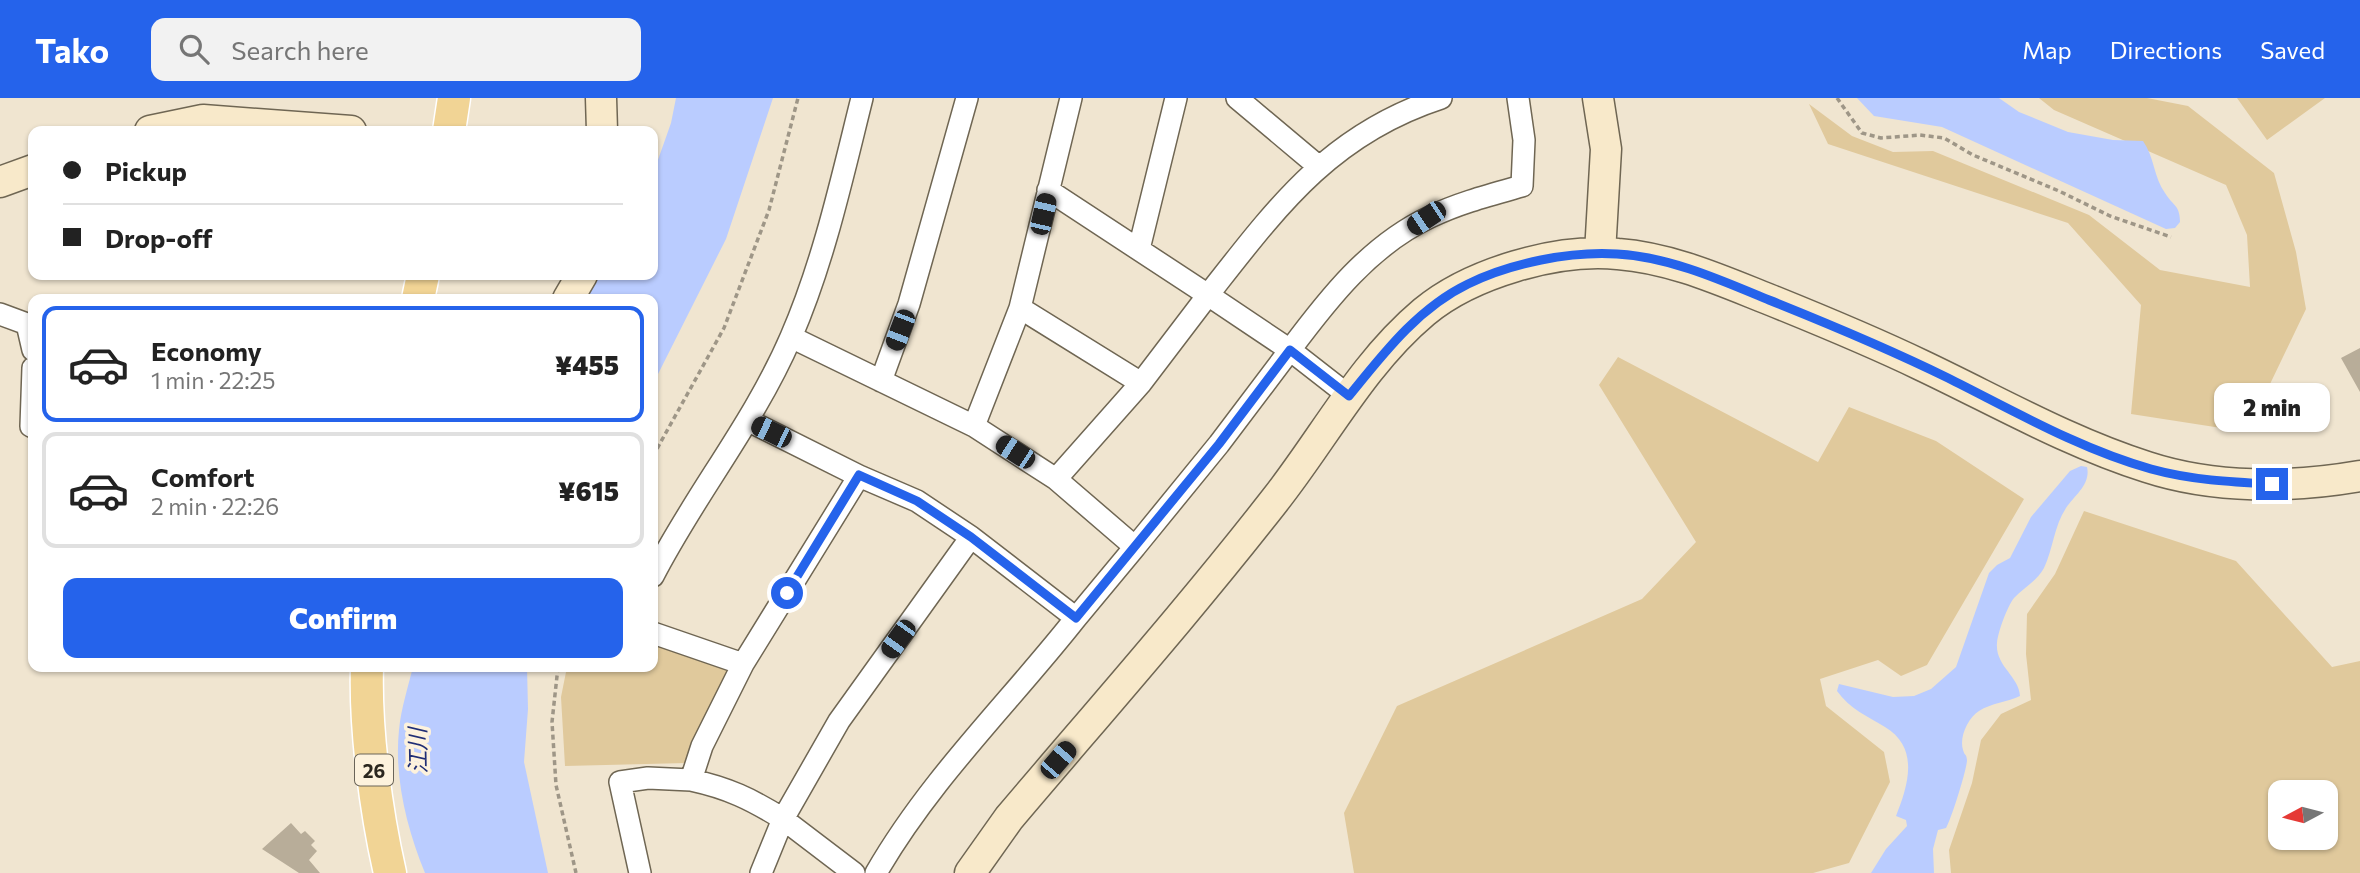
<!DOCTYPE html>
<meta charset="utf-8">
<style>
:root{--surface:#fff;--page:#f2f2f2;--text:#222;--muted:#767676;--line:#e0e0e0;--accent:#2563eb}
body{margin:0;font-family:Commissioner,"Noto Sans JP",sans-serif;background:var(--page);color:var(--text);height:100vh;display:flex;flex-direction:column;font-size:26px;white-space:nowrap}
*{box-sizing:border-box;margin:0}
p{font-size:23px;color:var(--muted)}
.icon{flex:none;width:38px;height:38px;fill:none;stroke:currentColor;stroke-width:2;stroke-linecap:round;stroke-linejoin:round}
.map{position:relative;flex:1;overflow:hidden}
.drawer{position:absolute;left:28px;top:196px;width:630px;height:378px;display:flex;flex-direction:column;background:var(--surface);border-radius:14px;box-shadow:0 2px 5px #0004}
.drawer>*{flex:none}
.guide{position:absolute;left:28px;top:28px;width:630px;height:154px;border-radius:14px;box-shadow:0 2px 5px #0004;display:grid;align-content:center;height:154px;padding:0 35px;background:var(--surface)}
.needle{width:46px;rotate:263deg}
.tools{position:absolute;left:2268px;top:682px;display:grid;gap:14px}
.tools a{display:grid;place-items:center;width:70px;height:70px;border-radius:14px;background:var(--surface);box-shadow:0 2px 5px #0004;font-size:35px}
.end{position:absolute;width:32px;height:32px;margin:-16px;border:9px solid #2563eb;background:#fff;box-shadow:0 0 0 4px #fff}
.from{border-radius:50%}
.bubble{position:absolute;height:49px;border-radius:14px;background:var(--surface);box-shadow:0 2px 5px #0004;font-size:23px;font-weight:800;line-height:49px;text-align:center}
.car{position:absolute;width:21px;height:42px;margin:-21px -10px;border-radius:9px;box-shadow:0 0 5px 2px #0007;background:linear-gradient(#222 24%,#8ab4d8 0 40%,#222 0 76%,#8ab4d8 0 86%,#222 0)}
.guide b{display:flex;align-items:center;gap:24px;height:66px;font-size:26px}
.guide b+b{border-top:2px solid var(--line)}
.guide i{width:18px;height:18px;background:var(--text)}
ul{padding:12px 0 0;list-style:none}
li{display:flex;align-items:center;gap:21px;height:116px;margin:0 14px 10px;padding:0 21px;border:4px solid var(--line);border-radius:14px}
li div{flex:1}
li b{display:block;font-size:26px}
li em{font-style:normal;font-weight:800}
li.on{border-color:var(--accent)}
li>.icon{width:63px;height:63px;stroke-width:1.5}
.cta{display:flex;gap:14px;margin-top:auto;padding:14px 35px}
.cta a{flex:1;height:80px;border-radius:14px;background:var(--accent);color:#fff;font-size:28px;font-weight:800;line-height:80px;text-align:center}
header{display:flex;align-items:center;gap:42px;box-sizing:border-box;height:98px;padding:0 35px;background:var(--accent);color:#fff}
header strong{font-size:33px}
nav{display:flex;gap:38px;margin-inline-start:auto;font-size:24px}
.search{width:490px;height:63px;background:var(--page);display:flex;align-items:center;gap:18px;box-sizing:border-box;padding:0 24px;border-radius:14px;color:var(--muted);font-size:26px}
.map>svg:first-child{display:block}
.green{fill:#e0c99c;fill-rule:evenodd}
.water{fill:#baccff}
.building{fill:#b8ad99}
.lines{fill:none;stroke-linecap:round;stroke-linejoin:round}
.street-casing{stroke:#6f6653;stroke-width:24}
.secondary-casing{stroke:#6f6653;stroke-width:33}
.primary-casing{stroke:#fff;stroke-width:35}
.path{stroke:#9e9687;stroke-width:3.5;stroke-dasharray:5 3.5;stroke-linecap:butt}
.street{stroke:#fff;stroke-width:21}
.secondary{stroke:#f8e9ca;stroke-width:30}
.primary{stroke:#f1d495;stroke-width:32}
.route{stroke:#2563eb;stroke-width:9}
.labels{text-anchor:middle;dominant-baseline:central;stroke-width:7;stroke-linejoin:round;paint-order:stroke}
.shield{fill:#fdf2dd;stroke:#6a6458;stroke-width:2}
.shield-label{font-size:19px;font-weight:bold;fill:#2b271f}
.water-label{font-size:23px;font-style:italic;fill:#202e75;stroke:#fdf2dd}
</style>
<header>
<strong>Tako</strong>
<div class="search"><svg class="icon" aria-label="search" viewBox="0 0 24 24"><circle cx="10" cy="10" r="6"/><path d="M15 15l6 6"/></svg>Search here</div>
<nav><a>Map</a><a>Directions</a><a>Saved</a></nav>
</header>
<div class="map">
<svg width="2360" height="775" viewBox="0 0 2360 775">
<rect width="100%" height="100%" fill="#f0e5d0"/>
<path class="green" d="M2039,0H2147L2188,8L2274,75L2296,154L2306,211L2247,334L2131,316L2141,207L2068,125L1828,46L1809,6L1852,38L1893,54L1933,53L2089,117L2160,172L2250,189L2247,137L2226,87L2054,12Z
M2237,0H2325L2267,42Z
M1618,259L1818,364L1849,309L1936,343L2024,401L1927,567L1901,578L1878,562L1820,581L1826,608L1884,654L1890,684L1849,765L1813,775H1354L1344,715L1397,608L1642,501L1696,444L1599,287Z
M2084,413L2236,463L2332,569L2360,563V775H1951L1949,752L1972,685L1981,642L2001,616L2031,602L2026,556L2027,516L2055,476ZM2280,695H2326V740H2280Z
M653,546L725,568L729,577L687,665L565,668L561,599L567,569H653Z"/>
<path class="water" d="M676,0H773L726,141L653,286V201H580L593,177H653V76L671,25Z
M1857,0H1999L2019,14L2068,34L2113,42L2143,43C2154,58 2154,80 2165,95C2173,108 2180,107 2180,124L2175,130L2166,131L1942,29L1874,18Z
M2081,368L2087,369C2091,386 2075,397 2066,410C2054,428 2053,451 2044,470C2036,484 2024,489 2014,500C2007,509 1998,534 1997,545C1995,568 2019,578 2020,598C2008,604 1991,605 1979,613C1968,620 1959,639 1963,652C1965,659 1966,654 1967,662C1967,671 1951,722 1946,730L1938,732L1933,751L1934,775H1871L1886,751L1907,728L1906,722L1896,718C1908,688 1920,650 1885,629C1867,618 1850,611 1837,593L1839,586L1893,599L1914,598L1931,591L1956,569L1989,475L1997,467L2010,460L2031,419L2070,373Z
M413,569H527L528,611L524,664L548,775H425C407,731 394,680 399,632C401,611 408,589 413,569Z"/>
<path class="building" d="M2360,250V294L2341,260Z
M291,725L301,736L305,733L315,743L311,747L317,753L309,762L320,775H299L262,751Z"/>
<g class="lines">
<g class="street-casing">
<path id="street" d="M1237,0L1318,68
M1048,92L1208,197L1141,285
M1139,151L1176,0
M1020,210L1141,285L1056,381
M0,216L27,226L33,252
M791,239L974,328L1056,381L1135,449L1076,520
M33,270L31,328L33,329
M881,283L909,206L967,0
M1349,298L1290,252C1328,201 1370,147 1430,119C1459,105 1490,97 1522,88L1524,42L1518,0
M749,323L859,378
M974,328L1020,210L1071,0
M1135,449L1219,346L1290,252L1208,197C1277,109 1330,36 1441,0
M653,478C695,396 754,325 791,239C824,163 842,80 862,0
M743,566L859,378L917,403L971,439L839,623L783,721L854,775
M691,682C728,690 751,701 783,721L761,775
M640,775L620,684L648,680L691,682L702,648L743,566L653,535
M876,775C930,681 1009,605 1076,520L971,439"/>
</g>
<g class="secondary-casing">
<path id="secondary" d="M601,0L602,33
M1598,0L1606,51L1600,155
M150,33L203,22L351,33
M0,84L33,72
M568,201L582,177
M970,775L1009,720C1098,615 1190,511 1275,402C1324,340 1362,266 1424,214C1471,175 1557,150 1618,156C1671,160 1720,182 1768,201C1820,222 1871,243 1921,267C1995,302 2068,344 2147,369C2214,391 2291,390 2360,378"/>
</g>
<g class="primary-casing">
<path id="primary" d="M449,33L454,0
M418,201L423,177
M367,569C365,631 376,714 390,775"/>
</g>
<path class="path" d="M1837,0L1862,35L1881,40L1920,37L1944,40L1973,57L2059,93L2110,118L2171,139
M653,358L724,230L769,112L798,0
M558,569L552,624L556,687L576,775"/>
<use href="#street" class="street"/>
<use href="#secondary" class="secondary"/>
<use href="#primary" class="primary"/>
</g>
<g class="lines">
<path class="route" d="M787,495L859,377L917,403L971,439L1076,520L1219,346L1290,252L1349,298C1383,256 1418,210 1468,186C1510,165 1571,153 1617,156C1670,159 1721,182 1769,202C1829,226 1889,251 1948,280C2014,313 2080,351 2151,371C2191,382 2230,384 2272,386"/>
</g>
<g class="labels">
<rect class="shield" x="355" y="656.5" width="38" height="31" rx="5"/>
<g class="shield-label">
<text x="374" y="672">26</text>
</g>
<g class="water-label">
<text transform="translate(417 653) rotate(-91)">江川</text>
</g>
</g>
</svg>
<div class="tools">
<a><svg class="needle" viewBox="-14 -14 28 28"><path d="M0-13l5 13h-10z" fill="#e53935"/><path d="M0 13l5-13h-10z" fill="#767676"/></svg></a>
</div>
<i class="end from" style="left:787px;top:495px"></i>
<i class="end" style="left:2272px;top:386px"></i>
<div class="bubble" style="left:2214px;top:285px;width:116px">2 min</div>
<i class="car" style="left:1043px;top:116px;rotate:13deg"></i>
<i class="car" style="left:1426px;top:120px;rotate:236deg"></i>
<i class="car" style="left:900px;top:232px;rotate:201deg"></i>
<i class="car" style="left:771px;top:334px;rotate:296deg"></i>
<i class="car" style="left:1015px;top:354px;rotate:303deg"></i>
<i class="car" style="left:898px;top:541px;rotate:216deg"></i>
<i class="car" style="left:1058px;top:662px;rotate:41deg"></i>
<div class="guide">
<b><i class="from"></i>Pickup</b>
<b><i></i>Drop-off</b>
</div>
<section class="drawer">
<ul>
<li class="on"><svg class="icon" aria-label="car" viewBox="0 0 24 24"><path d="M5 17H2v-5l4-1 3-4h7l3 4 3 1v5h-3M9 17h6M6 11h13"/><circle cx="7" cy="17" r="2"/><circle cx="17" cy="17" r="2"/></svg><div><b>Economy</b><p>1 min · 22:25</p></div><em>¥455</em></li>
<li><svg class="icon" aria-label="car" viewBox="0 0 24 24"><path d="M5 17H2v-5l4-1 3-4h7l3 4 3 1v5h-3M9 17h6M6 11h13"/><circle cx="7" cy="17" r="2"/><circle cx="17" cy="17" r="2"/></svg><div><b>Comfort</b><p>2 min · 22:26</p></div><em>¥615</em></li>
</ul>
<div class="cta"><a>Confirm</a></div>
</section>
</div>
